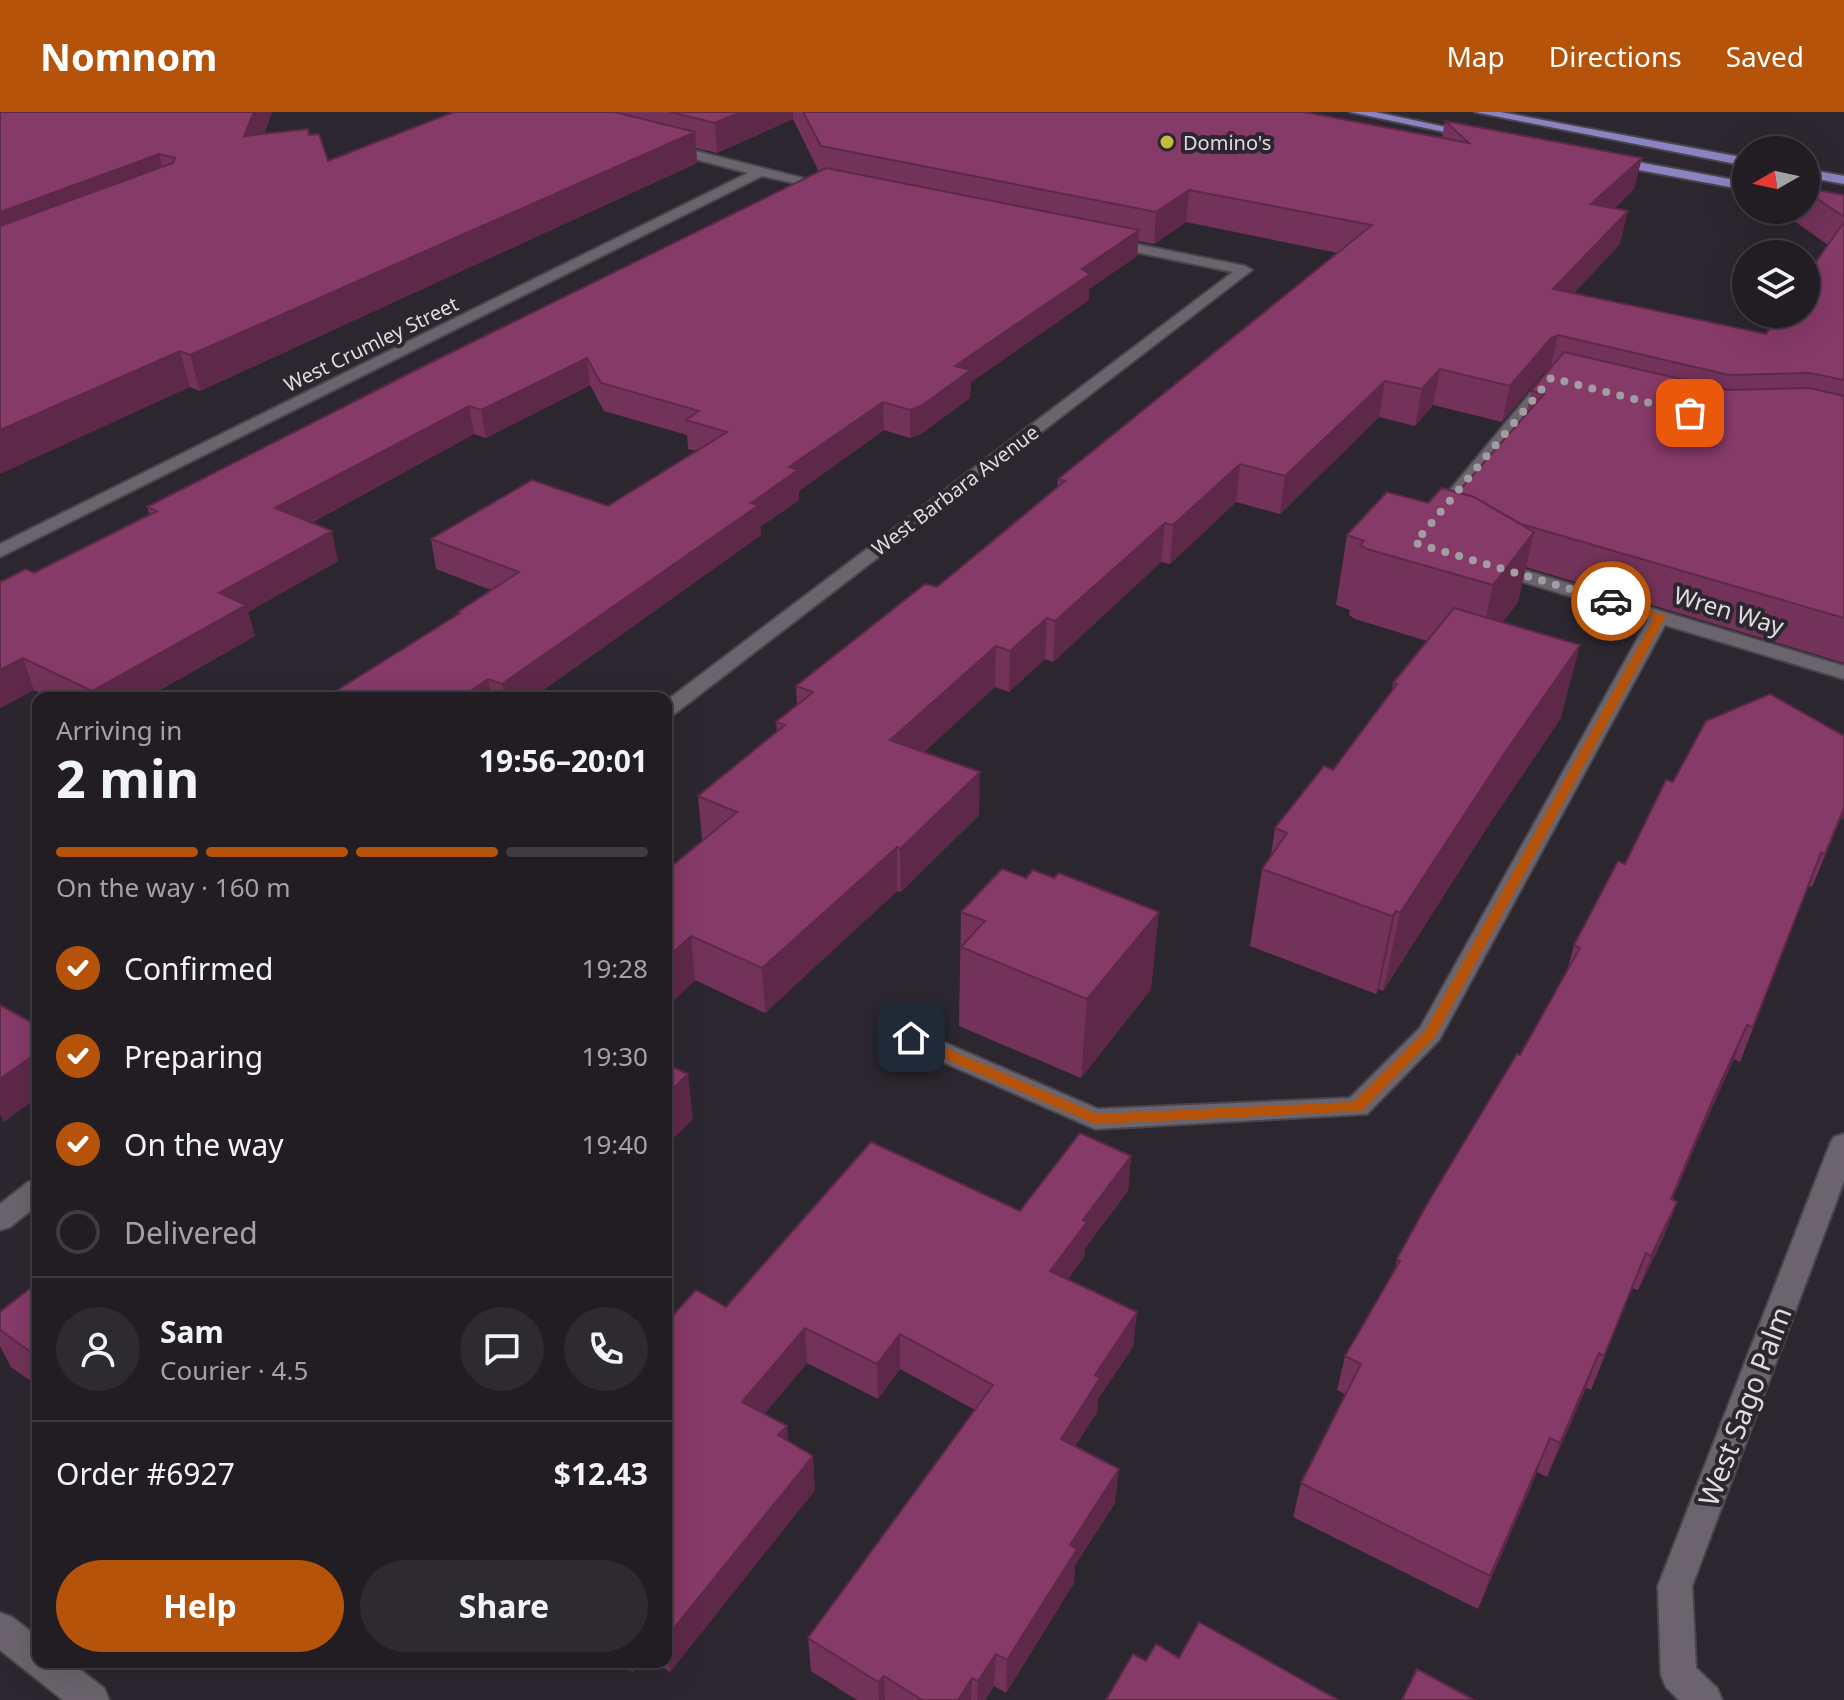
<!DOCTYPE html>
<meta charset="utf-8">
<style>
:root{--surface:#211d23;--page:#2d2a30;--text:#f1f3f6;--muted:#a2a2a6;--line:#3e3b41;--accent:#b45309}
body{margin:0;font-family:"Noto Sans",sans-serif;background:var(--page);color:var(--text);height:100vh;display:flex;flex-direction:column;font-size:30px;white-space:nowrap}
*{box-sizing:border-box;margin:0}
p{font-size:26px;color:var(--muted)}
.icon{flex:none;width:44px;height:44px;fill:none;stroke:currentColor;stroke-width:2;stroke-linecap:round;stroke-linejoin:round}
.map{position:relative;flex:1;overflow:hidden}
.details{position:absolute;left:32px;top:580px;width:640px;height:976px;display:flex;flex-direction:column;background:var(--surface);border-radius:16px;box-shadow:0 8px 32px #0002,0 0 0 2px var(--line)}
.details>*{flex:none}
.needle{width:52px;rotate:261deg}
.buttons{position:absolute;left:1732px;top:24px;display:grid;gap:16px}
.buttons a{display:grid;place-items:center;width:88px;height:88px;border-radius:50%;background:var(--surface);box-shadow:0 8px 32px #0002,0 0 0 2px var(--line);font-size:40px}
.pin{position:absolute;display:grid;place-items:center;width:68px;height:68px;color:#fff;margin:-34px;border-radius:16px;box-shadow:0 4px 12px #0006}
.courier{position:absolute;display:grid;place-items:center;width:80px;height:80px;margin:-40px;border:6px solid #b45309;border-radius:50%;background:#fff;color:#222;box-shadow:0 2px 10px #0007}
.headline em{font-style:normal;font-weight:700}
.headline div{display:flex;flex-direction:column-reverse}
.headline{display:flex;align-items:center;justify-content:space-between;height:136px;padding:0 24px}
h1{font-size:52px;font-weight:700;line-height:60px}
.bar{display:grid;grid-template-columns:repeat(4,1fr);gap:12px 8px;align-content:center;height:96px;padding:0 24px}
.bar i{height:10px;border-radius:6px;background:var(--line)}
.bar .on{background:var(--accent)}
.bar p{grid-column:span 4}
.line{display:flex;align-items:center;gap:20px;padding:0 24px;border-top:2px solid var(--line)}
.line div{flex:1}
.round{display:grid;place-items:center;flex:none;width:84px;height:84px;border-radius:42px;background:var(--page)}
ol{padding:0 24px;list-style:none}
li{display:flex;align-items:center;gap:24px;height:88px}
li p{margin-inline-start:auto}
li .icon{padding:8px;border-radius:50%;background:var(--accent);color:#fff;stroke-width:4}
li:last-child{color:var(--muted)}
li i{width:44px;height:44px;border:4px solid var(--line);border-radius:50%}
.primary-button{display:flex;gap:16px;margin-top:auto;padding:16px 24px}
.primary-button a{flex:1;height:92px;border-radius:48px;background:var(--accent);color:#fff;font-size:32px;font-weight:700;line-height:92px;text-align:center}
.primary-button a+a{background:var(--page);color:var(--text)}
header{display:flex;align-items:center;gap:48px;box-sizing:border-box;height:112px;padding:0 40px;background:var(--accent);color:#fff}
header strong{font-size:38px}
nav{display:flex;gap:44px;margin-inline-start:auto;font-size:28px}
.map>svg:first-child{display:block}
</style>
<header>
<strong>Nomnom</strong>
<nav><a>Map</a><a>Directions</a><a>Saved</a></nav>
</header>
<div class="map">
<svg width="1844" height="1588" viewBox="0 0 1844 1588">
<rect width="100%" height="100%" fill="#2c272f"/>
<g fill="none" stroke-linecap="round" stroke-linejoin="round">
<defs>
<path id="street" d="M664,31L838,75L831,79L762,64L0,445V432L748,61L660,38V32Z
M1106,126L1245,154L1252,158L673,603L666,605V589L1233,160L1101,133L1099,130Z
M1548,265L1554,267V273L1443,409H1431L1428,405L1431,401L1542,267Z
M1494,449L1844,554V567L1665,513L1439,928L1367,1002L1095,1017L902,932L898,926L902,920L911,917L920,920L1098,997L1350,986L1420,916L1648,508L1487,459L1485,455L1487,451Z
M1844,1022V1069L1692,1474L1696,1556L1717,1576L1722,1588H1679L1666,1575L1661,1563L1658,1474L1830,1032L1834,1025Z
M38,1067V1093L10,1115L0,1118V1092L28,1070Z"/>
<path id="secondary" d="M0,1501L12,1505L38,1525V1550H70L104,1576L109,1588H63L0,1538Z"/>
<path id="primary" d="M1350,0H1375L1479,22L1473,26Z
M1475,0H1500L1746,46V54Z
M1611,45L1746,70V78L1607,52L1605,49Z
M1806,57L1844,64V72L1806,65Z"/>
</defs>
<use href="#street" stroke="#4a454c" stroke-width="4"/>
<use href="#secondary" stroke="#4a454c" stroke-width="4"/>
<use href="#primary" stroke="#4a454c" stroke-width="4"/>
<use href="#street" fill="#6b646d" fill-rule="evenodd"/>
<use href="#secondary" fill="#6b646d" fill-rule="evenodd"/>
<use href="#primary" fill="#8b84c1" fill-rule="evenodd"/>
</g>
<path fill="#733259" d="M0,0H272L264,22L309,23L328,49L454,0H1304L1442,26L1445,9L1634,77L1614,97L1620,132L1573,182L1766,222L1828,133L1790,106L1793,98H1806V76L1844,83V551L1526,455L1518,490L1502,511L1561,606L1486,717L1383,879L1379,877L1376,882L1250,834L1262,757L1271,743L1275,716L1333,658L1392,579L1393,571L1427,529L1355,507L1349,503L1350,498L1336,493L1347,423L1458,380L1526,303L1531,279L1548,259L1543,261L1502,310L1433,293L1415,314L1379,305L1280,402L1236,390L1170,452L1161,450L1053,550L1045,547L1009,580L995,575L924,640L979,703L901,780L897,779L765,901L695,868L666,896V759L704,728L702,726L698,684L777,620L776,610L797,593L796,574L937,475L1057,375L1058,367L1338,141L1186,110L1154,132L1138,129L1137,144L1089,177V188L971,270L970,286L921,322L910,326L884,318L799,379V388L760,415L761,423L532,586H325L458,502V500L491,478L436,457L431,427L608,394L697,339L688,337L687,323L604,299L590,273L486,326L474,322L311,411L338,449L248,500L255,524L146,586H52L34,578L0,596V470L34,461L150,403L147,395L819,60L793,7L717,41L696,36L697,51L200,279L190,275Z
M1840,708L1812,775L1808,774L1740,950L1734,947L1698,1027L1672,1088L1677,1090L1664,1124L1638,1178L1632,1176L1591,1278L1586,1276L1547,1365L1537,1360L1478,1497L1293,1405L1301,1371L1345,1282L1337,1278L1345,1244L1395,1158L1397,1147L1520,943L1567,859L1574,833L1625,752Z
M961,800L1151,877L1081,966L959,914Z
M1131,1044L1128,1079L1085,1136L1084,1145L1068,1167L1133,1235L1098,1287L1097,1300L1075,1334L1115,1391L1075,1453L1074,1471L1006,1581L994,1574L985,1588H857L811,1559L808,1526L975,1298L900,1257L878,1287L807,1251L764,1302L788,1329L815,1378L670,1560L654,1550H666V1211L726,1195L1020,1099Z
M38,1170V1274L11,1255L0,1234V1200Z
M619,1550H640L633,1560Z"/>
<path fill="#5e2949" d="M254,0H272L251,54L244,24Z
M741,0H793V7L717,41L715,11Z
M695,20L697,51L200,279L190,243Z
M159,42L167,73L0,136V100Z
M1642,46L1634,77L1584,125L1591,92Z
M1189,78L1186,110L1154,132L1156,100Z
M1628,99L1620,132L1545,212L1553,177Z
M1139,118L1137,144L1089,177V188L971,270L970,286L921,322L910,326V298L955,254L1082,157Z
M1558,223L1550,258L1543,261L1502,310L1510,274L1551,226Z
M180,239L190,275L0,362V318Z
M587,246L590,273L486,326L481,298Z
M1440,257L1433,293L1415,314L1422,277Z
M1385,269L1379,305L1280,402L1285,364Z
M883,290L884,318L799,379V388L760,415L761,423L532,586H505L502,572L751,391L789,355Z
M469,294L474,322L282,426L275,396Z
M1240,352L1236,390L1170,452L1173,413Z
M1165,411L1161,450L1053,550L1055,509Z
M332,419L338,449L248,500L255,524L146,586H94L92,579L219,481Z
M1534,420L1518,490L1477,545L1493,473Z
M1047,506L1045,547L1009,580L1010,539Z
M1580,533L1561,606L1486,717L1383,879L1400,801L1504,642Z
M996,534L995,575L891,670L890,628Z
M23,546L34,578L0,596V558Z
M488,567L492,586H460Z
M980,660L979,703L901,780L900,737Z
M1844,696V706L1840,708L1812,775Z
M897,735V779L765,901L762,856Z
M1396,799L1379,877L1376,882L1392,804Z
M1159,800L1151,877L1081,966L1087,887Z
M691,824L695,868L666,896V847Z
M1747,913L1734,947L1698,1027L1658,1122L1711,992Z
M38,940V985L4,1010L0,1002V967Z
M688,962L693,1007L666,1034V984Z
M1131,1044L1128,1079L1085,1136L1084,1145L1048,1194L1050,1159L1083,1108Z
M1677,1090L1664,1124L1638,1178L1651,1144Z
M1137,1200L1133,1235L1098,1287L1097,1300L1058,1361L1061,1327L1095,1263Z
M805,1216L807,1251L746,1324L742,1290Z
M900,1222V1257L878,1287L877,1252Z
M1599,1241L1586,1276L1547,1365L1560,1331Z
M787,1314L790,1348L778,1323Z
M1550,1326L1537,1360L1478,1497L1490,1464Z
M813,1344L815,1378L670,1560L666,1536V1526Z
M1119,1357L1115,1391L1075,1453L1074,1471L1006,1581L1007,1548L1070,1433Z
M996,1542L994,1574L985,1588H977L978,1569Z
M631,1550H640L633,1560Z
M884,1564L885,1588H879L878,1570Z
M972,1566L971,1588H958Z"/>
<path fill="#863a68" stroke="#5e2949" stroke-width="2" d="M0,0H254L244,24L308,17L309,23L319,22L328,49L454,0H615L695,20L190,243L180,239L0,318V114L173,51L175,46L159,42L0,100Z
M670,0H741L715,11Z
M803,0H1304L1469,31L1445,9L1642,46L1591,92L1628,99L1553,177L1766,222L1780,202H1806V164L1844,110V268L1810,261L1729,263L1558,223L1551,226L1510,274L1440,257L1422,277L1385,269L1285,364L1240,352L1173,413L1165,411L1055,509L1047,506L1010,539L996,534L890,628L980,660L900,737L897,735L762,856L691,824L666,847V759L737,700L698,684L785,613L776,610L813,580L796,574L925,472L937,475L1065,369L1058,367L1372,113L1189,78L1156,100L821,34Z
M826,56L1139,118L1082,157L1090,162L955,254L971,258L921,294L910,298L883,290L789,355L798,358L751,391L759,393L502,572L488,567L460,586H325L460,501L458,500L519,460L431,427L532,368L608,394L727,320L686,308L699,299L601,271L587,246L481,298L469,294L275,396L332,419L219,481L246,493L92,579L23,546L0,558V470L26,457L34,461L157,399L147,395L424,254Z
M1806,76L1844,83V105L1806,79Z
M1564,240L1728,278L1810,276L1844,284V506L1521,412L1474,385L1458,380L1544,282L1531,279Z
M1442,376L1474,385L1534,420L1493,473L1367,437L1360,433L1364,429L1347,423L1387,380L1428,391Z
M1454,496L1580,533L1504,642L1400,801L1396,799L1392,804L1262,757L1287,721L1275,716L1324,654L1333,658L1397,572L1393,571Z
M1770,582L1844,624V696L1825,742L1821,741L1753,915L1747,913L1711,992L1671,1087L1677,1090L1651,1144L1646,1141L1604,1244L1599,1241L1560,1331L1550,1326L1490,1464L1301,1371L1361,1252L1345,1244L1400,1149L1397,1147L1426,1094L1517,942L1520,943L1580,836L1574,833L1618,749L1625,752L1666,668L1673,670L1706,609Z
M1002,757L1026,766L1033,758L1054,766L1059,761L1159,800L1087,887L961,835L985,809L961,800Z
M0,893L38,914V940L0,967Z
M666,952L688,962L666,984Z
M1080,1021L1131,1044L1083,1108L1087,1110L1050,1159L1137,1200L1095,1263L1100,1266L1061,1327L1119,1357L1070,1433L1077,1437L1007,1548L996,1542L978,1569L972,1566L958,1588H922L884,1564L878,1570L808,1526L993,1273L900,1222L877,1252L805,1216L742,1290L787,1314L778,1323L813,1344L666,1526V1211L696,1178L726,1195L871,1030L1020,1099Z
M38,1170V1245L0,1218V1200Z
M1199,1510L1338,1588H1106L1133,1542L1146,1549L1156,1532L1179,1546Z
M1417,1557L1474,1588H1402Z"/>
<path fill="#b45309" d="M1611,486L1666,504L1435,925L1362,999L1095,1012L906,930V923H916L1097,1002L1353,990L1425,919L1654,506L1607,492V487Z"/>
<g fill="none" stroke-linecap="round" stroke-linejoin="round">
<path stroke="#a09da3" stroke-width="8" stroke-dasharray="0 14.4" d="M1611,489L1415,431L1551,266L1690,301"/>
</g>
<circle fill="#c3bd3e" stroke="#2c272f" stroke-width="3" cx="1167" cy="30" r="8"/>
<g text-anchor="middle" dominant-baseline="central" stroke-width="8" stroke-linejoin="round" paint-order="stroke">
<g font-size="20" fill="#dfdce1" stroke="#2c272f" text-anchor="start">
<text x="1183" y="30">Domino's</text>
</g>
<g font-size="20" fill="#dfdce1" stroke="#2c272f">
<text transform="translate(371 232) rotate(-26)">West Crumley Street</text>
<text transform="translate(955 378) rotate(-37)">West Barbara Avenue</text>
</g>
<g font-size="24" fill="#dfdce1" stroke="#2c272f">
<text transform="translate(1729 498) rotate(17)">Wren Way</text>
</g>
<g font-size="28" fill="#dfdce1" stroke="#2c272f">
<text transform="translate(1744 1294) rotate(-69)">West Sago Palm</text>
</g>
</g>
</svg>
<div class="buttons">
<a><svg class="needle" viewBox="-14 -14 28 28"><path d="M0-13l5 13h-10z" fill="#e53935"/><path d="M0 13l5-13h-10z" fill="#a2a2a6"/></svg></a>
<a><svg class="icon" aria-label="layers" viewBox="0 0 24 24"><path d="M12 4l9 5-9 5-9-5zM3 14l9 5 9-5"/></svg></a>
</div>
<div class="pin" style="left:1690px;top:301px;background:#ea580c"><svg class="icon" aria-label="bag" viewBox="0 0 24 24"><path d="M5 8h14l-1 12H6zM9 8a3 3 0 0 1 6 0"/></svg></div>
<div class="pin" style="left:911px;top:926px;background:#1f2937"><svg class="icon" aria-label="home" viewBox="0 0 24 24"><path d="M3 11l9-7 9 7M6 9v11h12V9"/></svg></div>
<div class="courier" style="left:1611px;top:489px"><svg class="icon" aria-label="car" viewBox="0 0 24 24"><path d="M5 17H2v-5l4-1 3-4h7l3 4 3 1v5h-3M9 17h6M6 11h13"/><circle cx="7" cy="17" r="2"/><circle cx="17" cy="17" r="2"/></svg></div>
<section class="details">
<div class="headline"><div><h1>2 min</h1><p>Arriving in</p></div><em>19:56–20:01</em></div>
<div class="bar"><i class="on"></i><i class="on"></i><i class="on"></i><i></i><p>On the way · 160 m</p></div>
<ol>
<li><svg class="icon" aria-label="check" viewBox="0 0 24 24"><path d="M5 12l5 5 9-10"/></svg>Confirmed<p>19:28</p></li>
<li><svg class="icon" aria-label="check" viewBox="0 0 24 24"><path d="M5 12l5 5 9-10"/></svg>Preparing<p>19:30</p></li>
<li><svg class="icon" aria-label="check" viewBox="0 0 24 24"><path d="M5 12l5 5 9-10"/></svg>On the way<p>19:40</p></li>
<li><i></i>Delivered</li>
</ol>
<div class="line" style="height:144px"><a class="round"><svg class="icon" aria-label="person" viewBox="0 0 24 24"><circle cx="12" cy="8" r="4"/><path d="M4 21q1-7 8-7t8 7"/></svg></a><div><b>Sam</b><p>Courier · 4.5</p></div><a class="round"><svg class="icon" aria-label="chat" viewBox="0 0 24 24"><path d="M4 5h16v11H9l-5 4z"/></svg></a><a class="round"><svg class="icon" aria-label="phone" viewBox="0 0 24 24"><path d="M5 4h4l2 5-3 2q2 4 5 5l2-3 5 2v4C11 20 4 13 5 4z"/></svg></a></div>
<div class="line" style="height:104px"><div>Order #6927</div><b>$12.43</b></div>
<div class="primary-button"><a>Help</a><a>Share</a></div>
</section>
</div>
